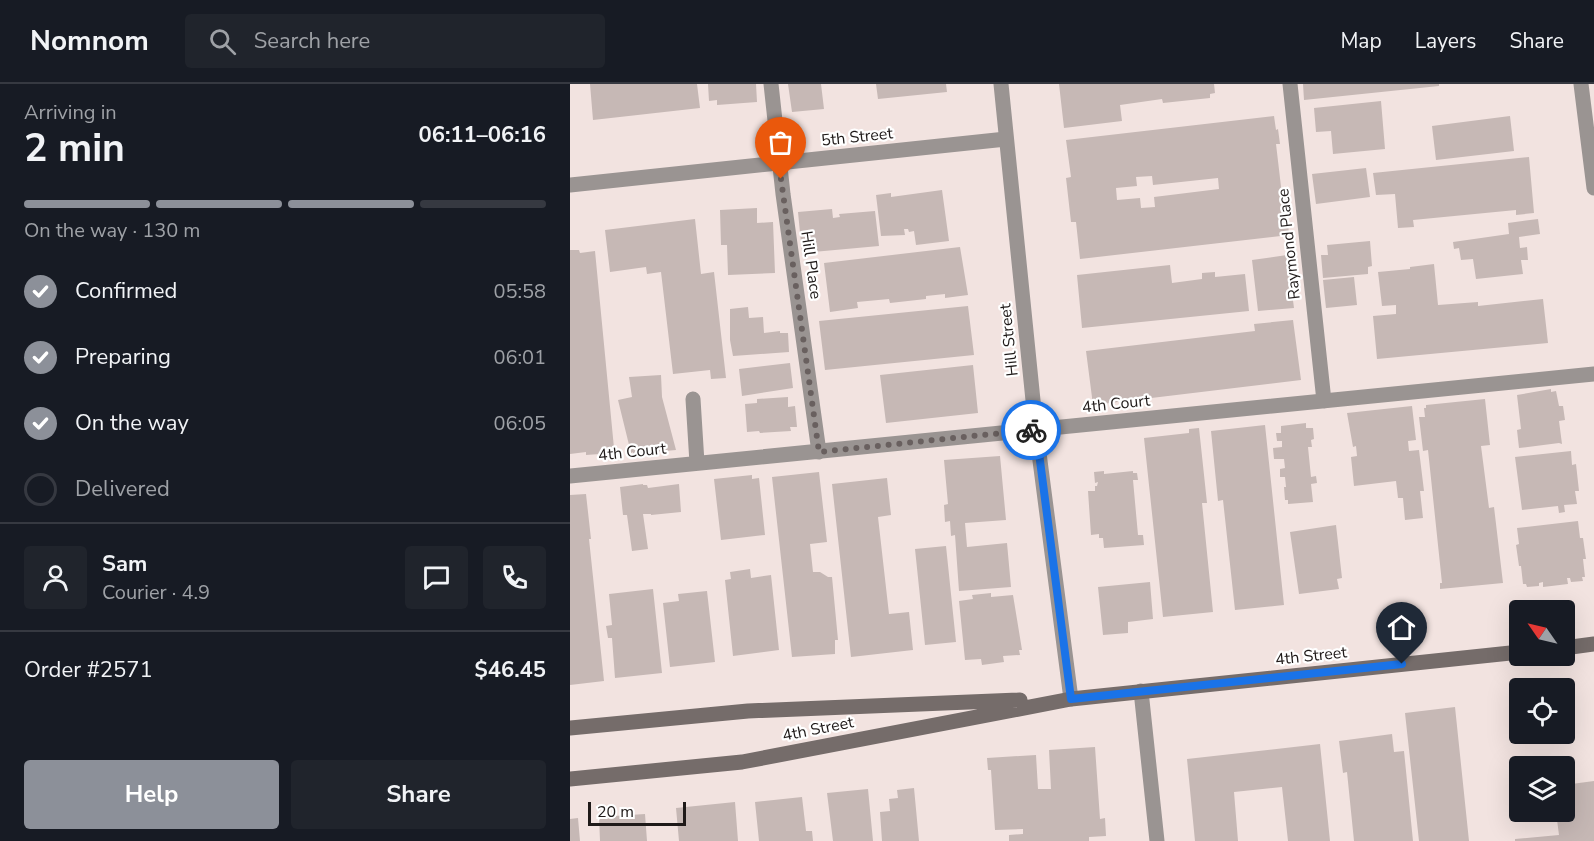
<!DOCTYPE html>
<meta charset="utf-8">
<style>
:root{--surface:#171b24;--page:#20242c;--text:#f1f3f6;--muted:#9ea1a6;--line:#363941;--accent:#8c9099}
body{margin:0;font-family:"Nunito Sans",sans-serif;background:var(--page);color:var(--text);height:100vh;display:flex;flex-direction:column;font-size:22px;white-space:nowrap}
*{box-sizing:border-box;margin:0}
p{font-size:20px;color:var(--muted)}
.icon{flex:none;width:33px;height:33px;fill:none;stroke:currentColor;stroke-width:2;stroke-linecap:round;stroke-linejoin:round}
.map{position:relative;flex:1;overflow:hidden}
.side{display:flex;flex-direction:column;background:var(--surface);width:570px}
.side>*{flex:none}
.needle{width:39px;rotate:304deg}
.tools{position:absolute;left:939px;top:516px;display:grid;gap:12px}
.tools a{display:grid;place-items:center;width:66px;height:66px;border-radius:6px;background:var(--surface);box-shadow:0 6px 24px #0002;font-size:30px}
.scale{position:absolute;left:18px;bottom:15px;width:98px;box-sizing:border-box;padding-left:6px;border:3px solid #1f1a19;border-top:0;font-size:16px;line-height:21px;white-space:nowrap;color:#1f1a19;-webkit-text-stroke:4px #fff;paint-order:stroke}
.pin{position:absolute;display:grid;place-items:center;width:51px;height:51px;color:#fff;margin:-62px -26px;border-radius:50% 50% 50% 0;rotate:-45deg;box-shadow:0 0 6px #0007}
.pin .icon{rotate:45deg}
.courier{position:absolute;display:grid;place-items:center;width:60px;height:60px;margin:-30px;border:4px solid #1a73e8;border-radius:50%;background:#fff;color:#222;box-shadow:0 2px 8px #0007}
.summary em{font-style:normal;font-weight:700}
.summary div{display:flex;flex-direction:column-reverse}
.summary{display:flex;align-items:center;justify-content:space-between;height:102px;padding:0 24px}
h1{font-size:39px;font-weight:700;line-height:45px}
.bar{display:grid;grid-template-columns:repeat(4,1fr);gap:9px 6px;align-content:center;height:72px;padding:0 24px}
.bar i{height:8px;border-radius:4px;background:var(--line)}
.bar .on{background:var(--accent)}
.bar p{grid-column:span 4}
.line{display:flex;align-items:center;gap:15px;padding:0 24px;border-top:2px solid var(--line)}
.line div{flex:1}
.round{display:grid;place-items:center;flex:none;width:63px;height:63px;border-radius:6px;background:var(--page)}
ol{padding:0 24px;list-style:none}
li{display:flex;align-items:center;gap:18px;height:66px}
li p{margin-inline-start:auto}
li .icon{padding:6px;border-radius:50%;background:var(--accent);color:#fff;stroke-width:4}
li:last-child{color:var(--muted)}
li i{width:33px;height:33px;border:3px solid var(--line);border-radius:50%}
.primary-button{display:flex;gap:12px;margin-top:auto;padding:12px 24px}
.primary-button a{flex:1;height:69px;border-radius:6px;background:var(--accent);color:#fff;font-size:24px;font-weight:700;line-height:69px;text-align:center}
.primary-button a+a{background:var(--page);color:var(--text)}
header{display:flex;align-items:center;gap:36px;box-sizing:border-box;height:84px;padding:0 30px;background:var(--surface);border-bottom:2px solid var(--line)}
header strong{font-size:28px}
nav{display:flex;gap:33px;margin-inline-start:auto;font-size:21px}
.search{width:420px;height:54px;background:var(--page);display:flex;align-items:center;gap:15px;box-sizing:border-box;padding:0 21px;border-radius:6px;color:var(--muted);font-size:22px}
main{display:flex;flex:1;min-height:0}
.map>svg:first-child{display:block}
</style>
<header>
<strong>Nomnom</strong>
<div class="search"><svg class="icon" aria-label="search" viewBox="0 0 24 24"><circle cx="10" cy="10" r="6"/><path d="M15 15l6 6"/></svg>Search here</div>
<nav><a>Map</a><a>Layers</a><a>Share</a></nav>
</header>
<main>
<section class="side">
<div class="summary"><div><h1>2 min</h1><p>Arriving in</p></div><em>06:11–06:16</em></div>
<div class="bar"><i class="on"></i><i class="on"></i><i class="on"></i><i></i><p>On the way · 130 m</p></div>
<ol>
<li><svg class="icon" aria-label="check" viewBox="0 0 24 24"><path d="M5 12l5 5 9-10"/></svg>Confirmed<p>05:58</p></li>
<li><svg class="icon" aria-label="check" viewBox="0 0 24 24"><path d="M5 12l5 5 9-10"/></svg>Preparing<p>06:01</p></li>
<li><svg class="icon" aria-label="check" viewBox="0 0 24 24"><path d="M5 12l5 5 9-10"/></svg>On the way<p>06:05</p></li>
<li><i></i>Delivered</li>
</ol>
<div class="line" style="height:108px"><a class="round"><svg class="icon" aria-label="person" viewBox="0 0 24 24"><circle cx="12" cy="8" r="4"/><path d="M4 21q1-7 8-7t8 7"/></svg></a><div><b>Sam</b><p>Courier · 4.9</p></div><a class="round"><svg class="icon" aria-label="chat" viewBox="0 0 24 24"><path d="M4 5h16v11H9l-5 4z"/></svg></a><a class="round"><svg class="icon" aria-label="phone" viewBox="0 0 24 24"><path d="M5 4h4l2 5-3 2q2 4 5 5l2-3 5 2v4C11 20 4 13 5 4z"/></svg></a></div>
<div class="line" style="height:78px"><div>Order #2571</div><b>$46.45</b></div>
<div class="primary-button"><a>Help</a><a>Share</a></div>
</section>
<div class="map">
<svg width="1024" height="757" viewBox="0 0 1024 757">
<rect width="100%" height="100%" fill="#f2e3e0"/>
<path fill="#c6b8b5" fill-rule="evenodd" d="M20,0H127L130,24L23,36Z
M138,0H186L187,18L147,21V16L139,17Z
M218,0H251L254,25L222,28Z
M306,0H376L377,8L308,15Z
M489,0H644L645,9L640,10V14L593,19L592,15L550,21L552,37L494,44Z
M733,0H869V2L734,16Z
M811,17L815,65L763,70L761,47L746,48L744,24Z
M704,32L706,46L708,45L710,60H706L714,128L717,127L719,151L510,175L506,138H501L496,94L501,93L496,56ZM582,92L583,101L648,94L649,105L584,113L585,123L571,124L570,114L547,116L546,104L567,102L566,93Z
M940,32L944,67L866,76L862,42Z
M959,73L964,129L946,131V126L843,136L844,143L828,144L825,110L806,111L803,89Z
M796,84L800,113L746,120L742,90Z
M372,106L379,157L346,161L344,147L339,148L338,145H334L335,151L311,152L306,111L321,109V113Z
M187,124V139L203,138L205,189L158,191L157,161H151L150,126Z
M262,125L263,134L270,133L269,130L305,127L309,162L232,169L228,128Z
M125,135L131,190L144,188L156,294L141,295L140,286L103,290L91,188L77,190L76,183L40,188L35,146Z
M968,135L970,150L949,153L950,164L957,163L958,176H951L953,190L906,195L903,175L891,176L889,164L884,165L883,158L939,150L938,139Z
M800,157L802,182L798,183V190L753,194L751,171H758L757,161Z
M390,163L398,211L375,214V210L356,212V215L320,219L319,215L287,218L288,224L260,228L254,179Z
M0,166H9L10,169L25,167L44,364L30,366V370L16,371V368L0,370Z
M717,171L724,224L688,227L682,176Z
M864,180L868,221L908,218V222L973,215L978,259L807,275L803,232L826,230V221L812,222L808,188L840,185V183Z
M600,181L602,199L632,195V189L645,188V193L675,190L679,227L512,244L507,191Z
M784,193L787,221L756,224L753,196Z
M398,222L404,271L255,286L249,237Z
M178,223L179,234L193,233L194,249L210,247V249H218L219,268L163,272L160,256V225Z
M723,236L731,296L523,321L516,267L685,247L684,240Z
M220,279L223,304L172,312L169,285Z
M403,281L408,329L316,339L310,291Z
M91,291L92,313L106,366L63,370V368L61,369L48,316L62,313L59,293Z
M981,305V308L986,307L989,322H993L995,336L989,337L992,360L989,359L949,364L947,346L951,345L947,311Z
M218,313V323L225,322L227,343H220L221,347L190,349L189,347L177,348L175,320L187,319V315Z
M915,315L920,361L911,362L919,424L924,423L933,499L870,505V499H872L858,366L853,367L849,333H855L854,324H856V321Z
M842,322L846,356L838,357L839,367L849,366L854,407H850L853,434L835,436L833,414H828L826,397L784,402L781,373L787,372L786,362L783,363L777,329Z
M736,339V344H743L744,355L741,356L742,363H738L741,393L746,392L747,399L741,400L743,418L718,420V416H715L714,403H716L715,393H710V385L715,384L714,375H704L703,364L712,363V357H707L706,349H711V342Z
M695,341L714,521L665,526L653,416L648,417L641,347Z
M629,344L637,419H632L643,528L593,533L574,354L619,349V345Z
M1001,367L1002,381L1006,380L1009,407H1005L1007,420L994,421L995,428L989,429L988,422L952,426L945,373Z
M430,372L436,436L395,439L397,463L437,459L441,503L389,507L385,451L381,452L380,437L375,438L374,421L378,420L374,376Z
M534,387V390L563,387V389H567L568,396H563L568,451H573L574,461L534,464L533,454H529V450L521,451L518,407H525V402H527L528,398L525,399L524,388Z
M249,388L257,458L240,460L243,488H250L258,493H262L268,556H265V570L222,573L202,393Z
M182,391V395L189,394L195,451L151,456L144,395Z
M317,394L321,431L308,433L319,530L339,528L343,566L281,573L262,400Z
M73,400V401H77L78,404L109,400L111,428L81,431V430H73L78,465L62,467L57,431H53L50,403Z
M16,410L21,455H19L34,597L0,601V411Z
M1008,437L1010,454H1013L1016,475H1013L1015,493H1012L1013,497L1001,498L1000,494H997L998,500L973,503V498L969,499V502L957,503L956,500H953L951,482H949L946,461L949,460L947,444Z
M766,441L772,494L767,495L769,505L729,510L720,448Z
M376,462L386,558L355,561L345,465Z
M180,485L181,494L201,491L209,566L163,572L155,496L161,495L160,488Z
M580,498L583,535L558,538V549L533,551L528,503Z
M83,505L92,589L45,594L42,554H38L36,542L42,541L39,510Z
M137,507L145,578L100,583L93,519L109,517L108,510Z
M421,509V513L443,511L452,566H449L450,571L433,572L434,578L412,581L411,575L395,576L389,517L403,515L402,511Z
M885,623L899,757H849L835,629Z
M822,650L824,668L834,667L843,757H784L777,688L773,689L769,657Z
M750,660L760,757H718L712,703L664,708L668,757H625L617,675Z
M525,663L530,735L535,734L536,752L519,753V757H439V751L453,750V745L425,746L421,686H418L417,674L466,671L468,705H481L479,666Z
M1024,697V757H945V755L989,751L986,728H994V701Z
M344,704L349,757H312L310,728L320,727L319,715L328,714L327,706Z
M298,705L303,757H263L257,709Z
M232,713L236,747H242L243,757H189L185,718Z
M165,718L168,757H109L106,724Z
M75,730L77,757H30L29,733Z
M8,734L10,757H0V735Z"/>
<g fill="none" stroke-linecap="round" stroke-linejoin="round">
<path stroke="#9a9492" stroke-width="15" d="M201,0L213,110L249,368
M720,0L754,317
M123,315L127,379
M0,392L1024,290"/>
<path stroke="#9a9492" stroke-width="15" d="M431,0L466,346L501,615
M1011,0L1024,104
M0,101L436,55
M571,607L587,757"/>
<path stroke="#756c6a" stroke-width="15" d="M994,564L1024,560
M0,644L178,627L450,616
M0,695L172,678L501,615L950,568"/>
</g>
<g fill="none" stroke-linecap="round" stroke-linejoin="round">
<path stroke="#69605f" stroke-width="6" stroke-dasharray="0 10.8" d="M211,95L249,368L461,346"/>
<path stroke="#1a73e8" stroke-width="8" d="M461,346H466L501,615L832,580"/>
</g>
<g text-anchor="middle" dominant-baseline="central" stroke-width="4.5" stroke-linejoin="round" paint-order="stroke">
<g font-size="16" fill="#1f1a19" stroke="#fff">
<text transform="translate(287 53) rotate(-6)">5th Street</text>
<text transform="translate(719 160) rotate(-96)">Raymond Place</text>
<text transform="translate(241 181) rotate(82)">Hill Place</text>
<text transform="translate(439 256) rotate(-96)">Hill Street</text>
<text transform="translate(546 320) rotate(-6)">4th Court</text>
<text transform="translate(62 368) rotate(-6)">4th Court</text>
<text transform="translate(741 572) rotate(-6)">4th Street</text>
<text transform="translate(248 645) rotate(-11)">4th Street</text>
</g>
</g>
</svg>
<div class="tools">
<a><svg class="needle" viewBox="-14 -14 28 28"><path d="M0-13l5 13h-10z" fill="#e53935"/><path d="M0 13l5-13h-10z" fill="#9ea1a6"/></svg></a>
<a><svg class="icon" aria-label="locate" viewBox="0 0 24 24"><circle cx="12" cy="12" r="6"/><path d="M12 2v4M12 18v4M2 12h4M18 12h4"/></svg></a>
<a><svg class="icon" aria-label="layers" viewBox="0 0 24 24"><path d="M12 4l9 5-9 5-9-5zM3 14l9 5 9-5"/></svg></a>
</div>
<div class="scale">20 m</div>
<div class="pin" style="left:211px;top:95px;background:#ea580c"><svg class="icon" aria-label="bag" viewBox="0 0 24 24"><path d="M5 8h14l-1 12H6zM9 8a3 3 0 0 1 6 0"/></svg></div>
<div class="pin" style="left:832px;top:580px;background:#1f2937"><svg class="icon" aria-label="home" viewBox="0 0 24 24"><path d="M3 11l9-7 9 7M6 9v11h12V9"/></svg></div>
<div class="courier" style="left:461px;top:346px"><svg class="icon" aria-label="bike" viewBox="0 0 24 24"><circle cx="6" cy="16" r="4"/><circle cx="18" cy="16" r="4"/><path d="M6 16l4-8h5l3 8M10 8l3 8H6M13 5h3"/></svg></div>
</div>
</main>
